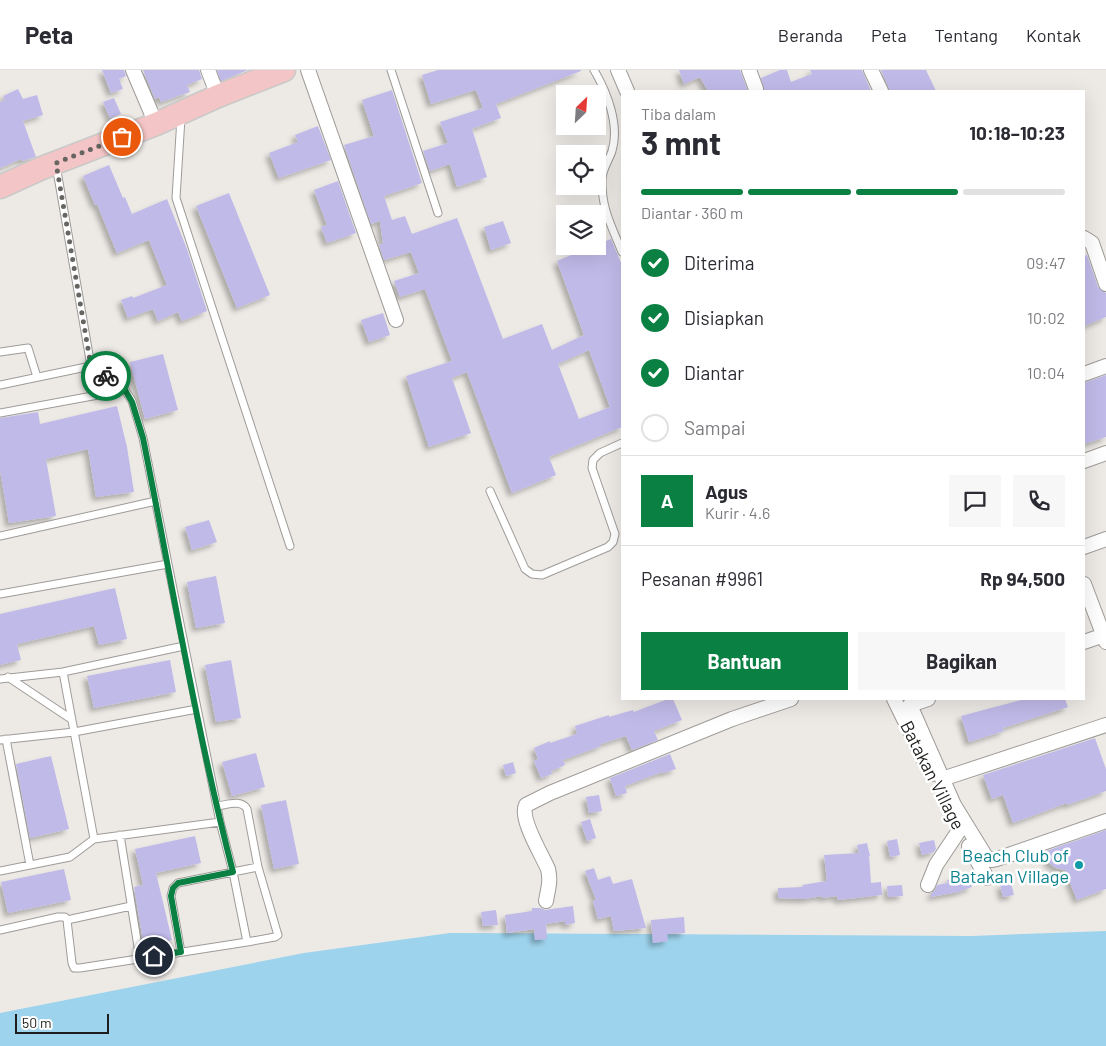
<!DOCTYPE html>
<html lang="id">
<meta charset="utf-8">
<style>
:root{--surface:#fff;--page:#f7f7f7;--text:#2b2b33;--muted:#7c7c81;--line:#e1e1e2;--accent:#0b8043}
body{margin:0;font-family:Barlow,sans-serif;background:var(--page);color:var(--text);height:100vh;display:flex;flex-direction:column;font-size:19px;white-space:nowrap}
*{box-sizing:border-box;margin:0}
p{font-size:16px;color:var(--muted)}
.icon{flex:none;width:28px;height:28px;fill:none;stroke:currentColor;stroke-width:2;stroke-linecap:round;stroke-linejoin:round}
.map{position:relative;flex:1;overflow:hidden}
.side{position:absolute;left:621px;top:20px;width:464px;height:610px;display:flex;flex-direction:column;background:var(--surface);border-radius:0px;box-shadow:0 5px 20px #0002}
.side>*{flex:none}
.needle{width:32px;rotate:25deg}
.tools{position:absolute;left:556px;top:15px;display:grid;gap:10px}
.tools a{display:grid;place-items:center;width:50px;height:50px;border-radius:0px;background:var(--surface);box-shadow:0 5px 20px #0002;font-size:25px}
.scale{position:absolute;left:15px;bottom:12px;width:94px;box-sizing:border-box;padding-left:5px;border:2px solid #1e1d1b;border-top:0;font-size:14px;line-height:18px;white-space:nowrap;color:#1e1d1b;-webkit-text-stroke:4px #fff;paint-order:stroke}
.pin{position:absolute;display:grid;place-items:center;width:42px;height:42px;color:#fff;margin:-21px;border:2px solid #fff;border-radius:50%;box-shadow:0 1px 5px #0007}
.courier{position:absolute;display:grid;place-items:center;width:50px;height:50px;margin:-25px;border:4px solid #0b8043;border-radius:50%;background:#fff;color:#222;box-shadow:0 1px 6px #0007}
.summary em{font-style:normal;font-weight:700}
.summary div{display:flex;flex-direction:column-reverse}
.summary{display:flex;align-items:center;justify-content:space-between;height:85px;padding:0 20px}
h1{font-size:32px;font-weight:700;line-height:38px}
.bar{display:grid;grid-template-columns:repeat(4,1fr);gap:8px 5px;align-content:center;height:60px;padding:0 20px}
.bar i{height:6px;border-radius:4px;background:var(--line)}
.bar .selected{background:var(--accent)}
.bar p{grid-column:span 4}
.line{display:flex;align-items:center;gap:12px;padding:0 20px;border-top:1px solid var(--line)}
.line div{flex:1}
.round{display:grid;place-items:center;flex:none;width:52px;height:52px;border-radius:0px;background:var(--page)}
ol{padding:0 20px;list-style:none}
li{display:flex;align-items:center;gap:15px;height:55px}
li p{margin-inline-start:auto}
li .icon{padding:5px;border-radius:50%;background:var(--accent);color:#fff;stroke-width:4}
li:last-child{color:var(--muted)}
li i{width:28px;height:28px;border:2px solid var(--line);border-radius:50%}
.primary-button{display:flex;gap:10px;margin-top:auto;padding:10px 20px}
.primary-button a{flex:1;height:58px;border-radius:0px;background:var(--accent);color:#fff;font-size:20px;font-weight:700;line-height:58px;text-align:center}
.primary-button a+a{background:var(--page);color:var(--text)}
header{display:flex;align-items:center;gap:30px;box-sizing:border-box;height:70px;padding:0 25px;background:var(--surface);border-bottom:1px solid var(--line)}
header strong{font-size:24px}
nav{display:flex;gap:28px;margin-inline-start:auto;font-size:18px}
.map>svg:first-child{display:block}
</style>
<header>
<strong>Peta</strong>
<nav><a>Beranda</a><a>Peta</a><a>Tentang</a><a>Kontak</a></nav>
</header>
<div class="map">
<svg width="1106" height="976" viewBox="0 0 1106 976">
<defs>
<filter id="shadow"><feDropShadow dx="-4" dy="4" stdDeviation="2.5" flood-color="#0004"/></filter>
</defs>
<rect width="100%" height="100%" fill="#edeae6"/>
<path fill="#9dd3ec" d="M1106,861V976H0V943L304,883L450,863L971,866Z"/>
<path fill="#c0bae9" fill-rule="evenodd" filter="url(#shadow)" d="M102,0H124L126,6L119,9L123,19L111,23Z
M143,0H199L202,9L187,15L190,22L161,32L159,27L155,29Z
M217,0H248L221,11Z
M438,0H581V1L496,34L501,48L472,59L487,107L457,117L450,94L430,101L423,81L448,73L440,52L483,38L476,20L431,34L422,5Z
M679,0H740L748,21H708L700,7L684,14Z
M780,0H787L791,12L812,4L810,0H862L871,21H764L761,8Z
M881,0H926L936,21H890Z
M18,19L23,29L37,25L43,45L23,51L36,87L22,91L21,89L0,98V32L5,30L3,26Z
M392,20L422,113L384,126L392,150L405,146L412,164L457,148L503,269L542,254L552,280L584,265L557,191L592,176H598V174L611,169L622,195V357L549,387L556,405L512,423L467,302L452,308L471,363L429,377L406,306L452,291L425,219L400,227L394,211L419,203L411,182L384,190L379,175L383,174L380,151L371,154L344,75L374,66L362,30ZM589,280L610,337L579,349L558,294Z
M114,28L121,44L110,48L103,32Z
M318,56L331,90L279,108L269,83L298,72L295,65Z
M109,95L123,128L125,127L132,144L167,129L187,179L207,241L182,251L178,242L158,251L153,239L128,248L121,230L132,226L133,228L167,215L149,170L117,183L97,134L95,135L83,106Z
M338,111L356,163L327,173L321,157L327,155L314,120Z
M229,123L270,225L237,238L196,136Z
M503,151L511,173L491,180L484,157Z
M1087,185L1098,217L1106,223V247L1084,256V186Z
M383,243L390,265L369,272L361,250Z
M163,284L178,340L145,349L130,292Z
M1106,305V367L1084,374V313Z
M117,336L127,377L134,422L96,427L88,379L46,389L56,446L9,453L0,400V348L38,342L40,354Z
M209,450L217,472L192,480L185,457Z
M216,506L225,553L196,558L187,512Z
M115,518L127,569L99,575L94,556L17,574L21,590L0,595V544Z
M170,590L176,622L94,638L87,606Z
M231,590L241,648L216,652L205,595Z
M668,629H673L682,650L654,661L658,670L632,680L626,666L601,674V676L563,690L565,695L551,701L552,704L541,708L534,691L538,689L534,678L550,671V673L577,664L575,656L609,645V647L633,640L634,642Z
M1025,629H1065L1068,637L1003,658L1004,661L969,672L961,646Z
M1095,668L1106,699V721L1067,735V733L1013,753L1003,725L992,729L983,705Z
M256,683L265,717L232,726L222,692Z
M670,684L676,699L663,703L662,702L625,716L627,723L616,726L610,708Z
M51,686L69,759L30,768L16,694Z
M513,692L516,703L506,706L503,695Z
M599,725L602,741L589,743L586,727Z
M286,730L299,794L274,799L261,735Z
M590,749L596,768L587,771L581,752Z
M1106,760V819L1077,830L1065,800L1056,798L1048,792L1045,784L1046,781Z
M195,766L201,793L156,803L172,870L144,876L134,817L143,815L135,779Z
M897,769L900,785L890,787L887,771Z
M934,770L936,779L934,782L922,785L919,773Z
M867,773L870,786H869L871,813L881,812L882,825L838,830L837,826L822,828V826L804,829L778,828V818L803,817L802,815L827,811L824,785L859,783L857,775Z
M594,798L598,810L610,806L613,814L632,809L646,858L614,861L611,846L598,849L593,831L596,830L585,801Z
M64,799L71,830L8,843L1,812Z
M967,804L972,817L958,822L931,827V823L934,822L937,815L948,813L947,810Z
M1011,813L1014,825L1003,827L1000,815Z
M902,815L903,826L888,827L887,816Z
M573,836L575,853L565,855V851L546,854L547,869L535,870L534,859L507,863L505,845L532,841V838H540L545,840Z
M496,840L498,855L483,856L481,842Z
M684,847L685,863L667,864L668,871L653,873L651,850Z"/>
<g fill="none" stroke-linecap="round" stroke-linejoin="round">
<defs>
<path id="lane" d="M391,0L438,143
M594,0C607,22 620,55 612,81C609,90 602,100 602,109C601,138 612,157 622,182
M181,48L176,128L290,476
M0,282L28,278L37,307
M0,315L91,296
M0,343L125,320
M490,421L525,499L532,504L542,505L608,477L613,472L615,464L592,398L593,390L600,383L622,373
M0,466L156,431
M168,494L220,752L233,802L247,872L275,867L278,865L277,862L258,797L247,739C241,729 227,735 217,736
M0,524L168,494L143,368L132,331L125,320L91,296L56,95
M63,602L184,576
M8,607L71,649
M0,609L63,602L94,769L220,752
M6,669L30,795
M0,670L74,662L197,639
M120,765L140,889
M0,801L70,787L94,769
M67,850L131,836
M0,860L58,847H65L67,850L72,893L74,898H80L247,872
M181,882L171,826L173,818L178,813L258,797"/>
<path id="street" d="M133,0L156,54
M208,0L218,26
M308,0L396,250
M618,0L627,21
M749,0L756,19
M871,0L881,21
M1084,168L1092,173L1106,214
M1084,304L1106,296
M1084,391L1106,383
M1084,477L1106,469
M1084,514L1106,572
M1084,572L1104,565
M894,629L931,704
M928,629L910,635L954,735L986,787L991,790L997,789L1106,751
M942,709L1106,655
M969,776L987,808
M928,815L936,795L960,759
M546,831C548,819 551,811 548,799C542,785 519,748 526,735L550,723L732,649L791,629"/>
<path id="primary" d="M0,117L42,98L156,54L218,26L284,0"/>
</defs>
<use href="#lane" stroke="#9e9b98" stroke-width="9"/>
<use href="#street" stroke="#9e9b98" stroke-width="16"/>
<use href="#primary" stroke="#c9c9c8" stroke-width="25"/>
<use href="#lane" stroke="#fff" stroke-width="7"/>
<use href="#street" stroke="#fff" stroke-width="14"/>
<use href="#primary" stroke="#f4c5c6" stroke-width="22"/>
</g>
<g fill="none" stroke-linecap="round" stroke-linejoin="round">
<path stroke="#666562" stroke-width="5" stroke-dasharray="0 9" d="M106,306L91,296L56,93L122,67"/>
<path stroke="#0b8043" stroke-width="6" d="M106,306L125,320L132,332L143,368C172,513 196,659 233,802L178,813L173,818L171,826L181,882L154,886"/>
</g>
<circle fill="#0f9aa8" stroke="#fff" stroke-width="2" cx="1079" cy="795" r="5"/>
<g text-anchor="middle" dominant-baseline="central" stroke-width="5" stroke-linejoin="round" paint-order="stroke">
<g font-size="18" fill="#1e1d1b" stroke="#fff">
<text transform="translate(933 705) rotate(63)">Batakan Village</text>
</g>
<g font-size="18" fill="#0d838f" stroke="#fff" text-anchor="end">
<text x="1069" y="785">Beach Club of<tspan x="1069" dy="21">Batakan Village</tspan></text>
</g>
</g>
</svg>
<div class="tools">
<a><svg class="needle" viewBox="-14 -14 28 28"><path d="M0-13l5 13h-10z" fill="#e53935"/><path d="M0 13l5-13h-10z" fill="#7c7c81"/></svg></a>
<a><svg class="icon" aria-label="locate" viewBox="0 0 24 24"><circle cx="12" cy="12" r="6"/><path d="M12 2v4M12 18v4M2 12h4M18 12h4"/></svg></a>
<a><svg class="icon" aria-label="layers" viewBox="0 0 24 24"><path d="M12 4l9 5-9 5-9-5zM3 14l9 5 9-5"/></svg></a>
</div>
<div class="scale">50 m</div>
<div class="pin" style="left:122px;top:67px;background:#ea580c"><svg class="icon" aria-label="bag" viewBox="0 0 24 24"><path d="M5 8h14l-1 12H6zM9 8a3 3 0 0 1 6 0"/></svg></div>
<div class="pin" style="left:154px;top:886px;background:#1f2937"><svg class="icon" aria-label="home" viewBox="0 0 24 24"><path d="M3 11l9-7 9 7M6 9v11h12V9"/></svg></div>
<div class="courier" style="left:106px;top:306px"><svg class="icon" aria-label="bike" viewBox="0 0 24 24"><circle cx="6" cy="16" r="4"/><circle cx="18" cy="16" r="4"/><path d="M6 16l4-8h5l3 8M10 8l3 8H6M13 5h3"/></svg></div>
<section class="side">
<div class="summary"><div><h1>3 mnt</h1><p>Tiba dalam</p></div><em>10:18–10:23</em></div>
<div class="bar"><i class="selected"></i><i class="selected"></i><i class="selected"></i><i></i><p>Diantar · 360 m</p></div>
<ol>
<li><svg class="icon" aria-label="check" viewBox="0 0 24 24"><path d="M5 12l5 5 9-10"/></svg>Diterima<p>09:47</p></li>
<li><svg class="icon" aria-label="check" viewBox="0 0 24 24"><path d="M5 12l5 5 9-10"/></svg>Disiapkan<p>10:02</p></li>
<li><svg class="icon" aria-label="check" viewBox="0 0 24 24"><path d="M5 12l5 5 9-10"/></svg>Diantar<p>10:04</p></li>
<li><i></i>Sampai</li>
</ol>
<div class="line" style="height:90px"><b class="round" style="background:var(--accent);color:#fff">A</b><div><b>Agus</b><p>Kurir · 4.6</p></div><a class="round"><svg class="icon" aria-label="chat" viewBox="0 0 24 24"><path d="M4 5h16v11H9l-5 4z"/></svg></a><a class="round"><svg class="icon" aria-label="phone" viewBox="0 0 24 24"><path d="M5 4h4l2 5-3 2q2 4 5 5l2-3 5 2v4C11 20 4 13 5 4z"/></svg></a></div>
<div class="line" style="height:65px"><div>Pesanan #9961</div><b>Rp 94,500</b></div>
<div class="primary-button"><a>Bantuan</a><a>Bagikan</a></div>
</section>
</div>
